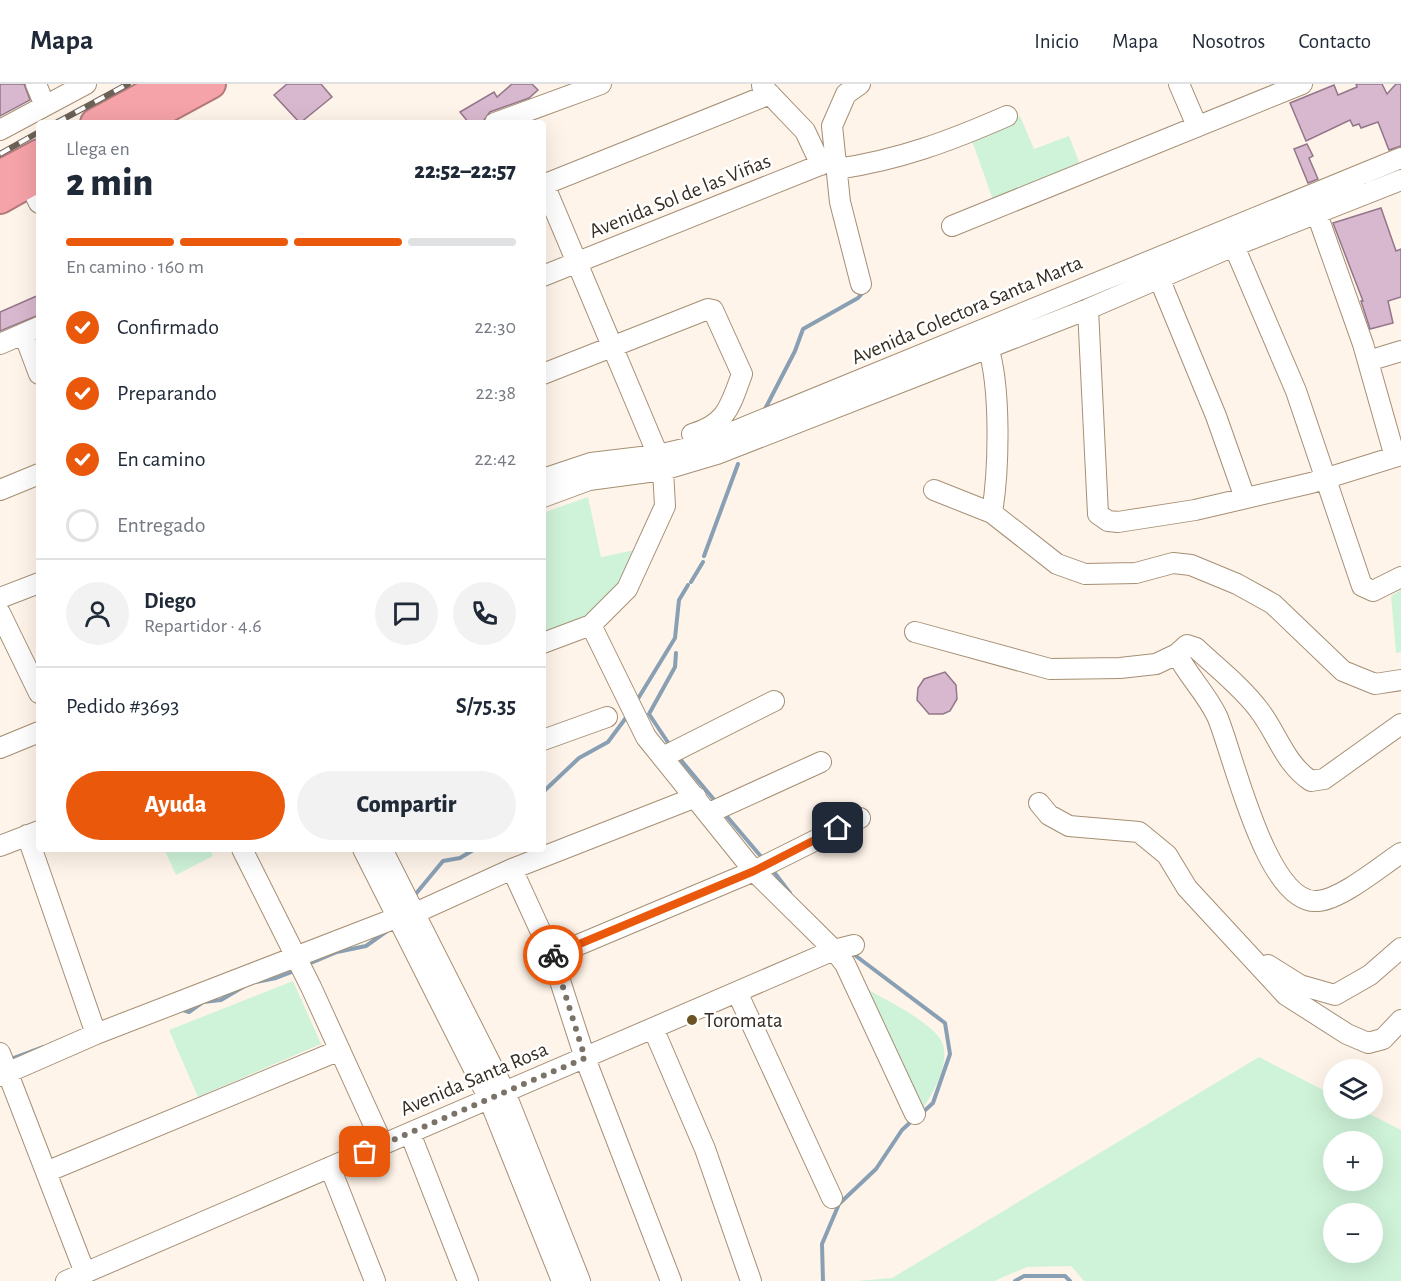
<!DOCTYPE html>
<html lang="es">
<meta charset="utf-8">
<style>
:root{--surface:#fff;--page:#f2f2f3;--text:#1f2937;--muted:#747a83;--line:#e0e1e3;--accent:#ea580c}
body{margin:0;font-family:"Alegreya Sans",sans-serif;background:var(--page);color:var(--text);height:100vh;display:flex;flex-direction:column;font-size:22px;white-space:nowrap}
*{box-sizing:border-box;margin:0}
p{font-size:20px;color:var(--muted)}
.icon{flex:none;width:33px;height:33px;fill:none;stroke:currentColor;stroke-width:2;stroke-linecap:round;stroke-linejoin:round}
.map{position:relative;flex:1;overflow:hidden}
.sheet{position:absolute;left:36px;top:36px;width:510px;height:732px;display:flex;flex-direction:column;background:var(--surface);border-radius:6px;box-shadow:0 6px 24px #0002}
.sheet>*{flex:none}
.controls{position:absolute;left:1323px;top:975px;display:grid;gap:12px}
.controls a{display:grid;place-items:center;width:60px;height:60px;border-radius:50%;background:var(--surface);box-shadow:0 6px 24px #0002;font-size:30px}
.pin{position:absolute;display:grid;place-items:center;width:51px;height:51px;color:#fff;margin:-26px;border-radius:12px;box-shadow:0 3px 9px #0006}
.courier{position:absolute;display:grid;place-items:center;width:60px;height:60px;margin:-30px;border:4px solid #ea580c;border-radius:50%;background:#fff;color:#222;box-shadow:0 2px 8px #0007}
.overview em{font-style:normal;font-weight:800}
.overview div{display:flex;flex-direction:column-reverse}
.overview{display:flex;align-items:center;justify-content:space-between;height:102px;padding:0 30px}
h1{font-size:39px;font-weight:800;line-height:45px}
.bar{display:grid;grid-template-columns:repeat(4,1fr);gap:9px 6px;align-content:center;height:72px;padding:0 30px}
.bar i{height:8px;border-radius:4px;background:var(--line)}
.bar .current{background:var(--accent)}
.bar p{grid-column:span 4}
.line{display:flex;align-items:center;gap:15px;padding:0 30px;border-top:2px solid var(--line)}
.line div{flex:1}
.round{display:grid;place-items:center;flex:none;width:63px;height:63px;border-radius:32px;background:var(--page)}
ol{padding:0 30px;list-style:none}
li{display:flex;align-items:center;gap:18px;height:66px}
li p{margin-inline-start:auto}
li .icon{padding:6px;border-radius:50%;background:var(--accent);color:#fff;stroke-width:4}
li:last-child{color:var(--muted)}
li i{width:33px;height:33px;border:3px solid var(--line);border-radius:50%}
.primary-button{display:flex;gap:12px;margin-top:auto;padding:12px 30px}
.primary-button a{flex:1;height:69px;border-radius:36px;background:var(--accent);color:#fff;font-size:24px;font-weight:800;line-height:69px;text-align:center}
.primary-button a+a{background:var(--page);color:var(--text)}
header{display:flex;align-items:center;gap:36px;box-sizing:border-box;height:84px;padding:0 30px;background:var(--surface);border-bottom:2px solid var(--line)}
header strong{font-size:28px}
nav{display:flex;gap:33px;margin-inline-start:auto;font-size:21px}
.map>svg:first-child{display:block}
</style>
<header>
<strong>Mapa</strong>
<nav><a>Inicio</a><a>Mapa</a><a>Nosotros</a><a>Contacto</a></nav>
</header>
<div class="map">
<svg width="1401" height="1197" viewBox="0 0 1401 1197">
<rect width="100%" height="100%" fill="#fef4e9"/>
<path fill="#cff3d9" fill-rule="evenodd" d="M1020,32L1034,65L1069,52L1081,83L994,119L971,54Z
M588,413L601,473L635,466L640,480L589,530L543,548V429Z
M1401,506V568L1396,569L1391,512Z
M164,765H210L213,772L176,791Z
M293,897L321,960L198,1013L169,946Z
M861,902C879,912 939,941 943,961C949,981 933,1009 922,1026Z
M1259,973L1333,1011L1334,1024L1360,1025L1401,1046V1197H1084L1071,1182L1027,1183L994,1197H857L892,1194ZM1334,1058H1372V1096H1334ZM1334,1130H1372V1168H1334Z"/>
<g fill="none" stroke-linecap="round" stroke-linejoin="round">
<path stroke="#89a0b4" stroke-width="4" d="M764,327L795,267L803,245L858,214L866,205
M704,472L738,380
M691,498L703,478
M636,618L675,554L679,516L688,501
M671,663L649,630L675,583L676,569
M680,675L716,718
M543,708L579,674L608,658L628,631
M724,729L764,776
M771,784L790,809
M414,812L443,777L460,774L475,765
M852,869L945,939L950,970L933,1019L922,1029
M306,881L337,868L366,862L387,847
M256,898L276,894L297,886
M180,925L189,928L203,918L221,916L243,903
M8,976L43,963
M823,1197L822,1160L839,1120L876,1085L902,1046L914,1035
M1015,1197L1024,1192H1065L1070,1197"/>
</g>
<path fill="#d8b8ce" stroke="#93768a" stroke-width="1.5" d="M0,0H24L30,16L0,32Z
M287,0H321L332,13L300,39L274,11Z
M512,0H532L538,6L529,14L490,28L482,39H469L460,28L494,8L497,13Z
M1356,0H1382L1387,10L1396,0H1401V62L1389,66L1378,38L1361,44L1359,40L1353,42L1350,36L1306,57L1290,19L1334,1L1338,11L1357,3Z
M1307,60L1313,72L1309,74L1318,95L1308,99L1294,65Z
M1381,124L1396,167L1401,165V213L1388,217L1393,239L1370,245L1361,217H1363L1333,139Z
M39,211V231L0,247V228Z
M945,588L956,601L957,615L950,627L943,630H929L917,616L918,604L924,595Z"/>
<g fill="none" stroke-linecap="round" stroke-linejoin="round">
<defs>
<path id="minor" d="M36,0L45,22
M860,0L846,10L832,42L840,118L861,200
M1179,0L1197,42
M762,2L805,47L821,81
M495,39L601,0
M0,46L86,0
M837,85C899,76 950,57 1007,32
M24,88L39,119
M543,98L658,371
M543,101L770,10
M1317,130L1363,260L1395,373
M952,142L1302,0
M1234,162L1296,307L1362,502L1373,507L1401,493
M543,192L835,75
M1159,194L1216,332L1245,414
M1088,225L1098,430L1108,437L1118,438L1195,426L1311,399L1401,371
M24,250L39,290
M0,260L39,243
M988,263C1001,304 999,386 992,429
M1368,277L1401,267
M543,290L708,225L713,226L742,290C730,322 727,340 692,350
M543,395L591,379L658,371L701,361L1401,74
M0,406L39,390
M934,406L992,429L1057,480L1085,490L1136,489L1173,479L1191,481L1237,500L1273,520L1343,587L1375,600L1401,596
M543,413L589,396L663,386L717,370L1088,225L1234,162L1401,96
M0,514L39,499
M0,529L39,609
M591,541L646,653L754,787L834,866L845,880L915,1030
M915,548L1050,585L1120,584L1156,580L1177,570L1187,561L1196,564C1217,584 1242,603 1259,626C1277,649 1285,680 1311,697L1324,695L1401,640
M543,559L591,541L627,505L665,422L663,386
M1177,570C1188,592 1206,609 1217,632C1233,668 1266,822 1318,817C1342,815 1381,782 1401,769
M543,656L607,633
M0,664L39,648
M663,673L774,617
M1039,719L1049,731L1069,742L1139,748L1167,771L1187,804L1286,911L1347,950L1368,959L1383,955L1401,936
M709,729L821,678
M27,751L96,950
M0,762L39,747
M242,765L311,903L383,1061
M363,765L489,1015L562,1197
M382,765L505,1008L580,1197
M512,785L552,872L585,974L671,1197
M413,830L512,785L696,713
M552,872L754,787L860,734
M1268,881L1300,901L1335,911L1370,891L1401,864
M737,908L832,1114
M653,944L705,1065L751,1197
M0,969L85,1189
M0,992L96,950L396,834
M410,1049L468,1197
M330,1083L375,1197
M46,1088L340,966
M66,1197L834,866L854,861"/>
<path id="highway" d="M95,39L167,0
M139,39L211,0
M0,91L39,70
M0,115L39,93"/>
</defs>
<use href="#minor" stroke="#a68f74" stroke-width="22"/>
<use href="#highway" stroke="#b27979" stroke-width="32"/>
<use href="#minor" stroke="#fff" stroke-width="20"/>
<use href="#highway" stroke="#f5a2a8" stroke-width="28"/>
<defs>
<path id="rail" d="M56,39L128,0
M0,70L39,48"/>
</defs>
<use href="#rail" stroke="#6b6257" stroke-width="6"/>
<use href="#rail" stroke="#fff" stroke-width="4" stroke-dasharray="11" stroke-linecap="butt"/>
</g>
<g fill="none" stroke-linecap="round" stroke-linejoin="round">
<path stroke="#7c7368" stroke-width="6" stroke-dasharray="0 10.8" d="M365,1068L585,974L553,871"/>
<path stroke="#ea580c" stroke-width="8" d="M553,871L754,787L838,744"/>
</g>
<circle fill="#6a5424" stroke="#fff" stroke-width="2" cx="692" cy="936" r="6"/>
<g text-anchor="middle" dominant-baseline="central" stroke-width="5" stroke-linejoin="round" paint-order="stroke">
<g font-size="21" fill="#362d22" stroke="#fff">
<text transform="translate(680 112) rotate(-22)">Avenida Sol de las Viñas</text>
<text transform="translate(967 226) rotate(-23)">Avenida Colectora Santa Marta</text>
<text transform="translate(474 995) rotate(-23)">Avenida Santa Rosa</text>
</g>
<g font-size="21" fill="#362d22" stroke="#fff" text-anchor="start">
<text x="704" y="936">Toromata</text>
</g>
</g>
</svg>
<div class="controls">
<a><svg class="icon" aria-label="layers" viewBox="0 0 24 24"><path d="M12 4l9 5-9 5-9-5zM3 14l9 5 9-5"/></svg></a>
<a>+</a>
<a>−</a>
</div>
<div class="pin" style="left:365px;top:1068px;background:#ea580c"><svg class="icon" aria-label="bag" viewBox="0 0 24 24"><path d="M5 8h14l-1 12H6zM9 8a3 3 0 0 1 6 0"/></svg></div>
<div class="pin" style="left:838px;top:744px;background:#1f2937"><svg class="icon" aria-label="home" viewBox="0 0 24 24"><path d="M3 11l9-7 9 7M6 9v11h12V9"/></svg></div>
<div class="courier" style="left:553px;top:871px"><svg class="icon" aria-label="bike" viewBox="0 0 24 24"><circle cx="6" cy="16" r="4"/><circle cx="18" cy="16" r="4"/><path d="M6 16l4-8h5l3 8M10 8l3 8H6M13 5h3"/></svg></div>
<section class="sheet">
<div class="overview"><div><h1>2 min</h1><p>Llega en</p></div><em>22:52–22:57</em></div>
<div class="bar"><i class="current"></i><i class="current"></i><i class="current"></i><i></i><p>En camino · 160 m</p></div>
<ol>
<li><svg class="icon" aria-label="check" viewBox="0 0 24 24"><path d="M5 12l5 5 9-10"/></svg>Confirmado<p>22:30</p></li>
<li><svg class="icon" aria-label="check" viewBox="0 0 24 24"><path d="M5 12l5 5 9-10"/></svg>Preparando<p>22:38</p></li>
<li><svg class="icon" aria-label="check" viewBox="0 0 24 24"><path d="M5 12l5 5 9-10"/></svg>En camino<p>22:42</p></li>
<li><i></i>Entregado</li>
</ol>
<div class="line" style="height:108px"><a class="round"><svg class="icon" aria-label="person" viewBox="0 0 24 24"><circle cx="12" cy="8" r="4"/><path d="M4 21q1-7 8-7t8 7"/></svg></a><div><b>Diego</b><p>Repartidor · 4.6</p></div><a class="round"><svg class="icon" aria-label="chat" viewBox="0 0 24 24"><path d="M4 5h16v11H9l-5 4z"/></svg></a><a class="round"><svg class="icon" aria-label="phone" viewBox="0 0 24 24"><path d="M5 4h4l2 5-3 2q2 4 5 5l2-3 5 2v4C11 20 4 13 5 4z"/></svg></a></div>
<div class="line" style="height:78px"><div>Pedido #3693</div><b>S/75.35</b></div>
<div class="primary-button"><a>Ayuda</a><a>Compartir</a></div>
</section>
</div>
